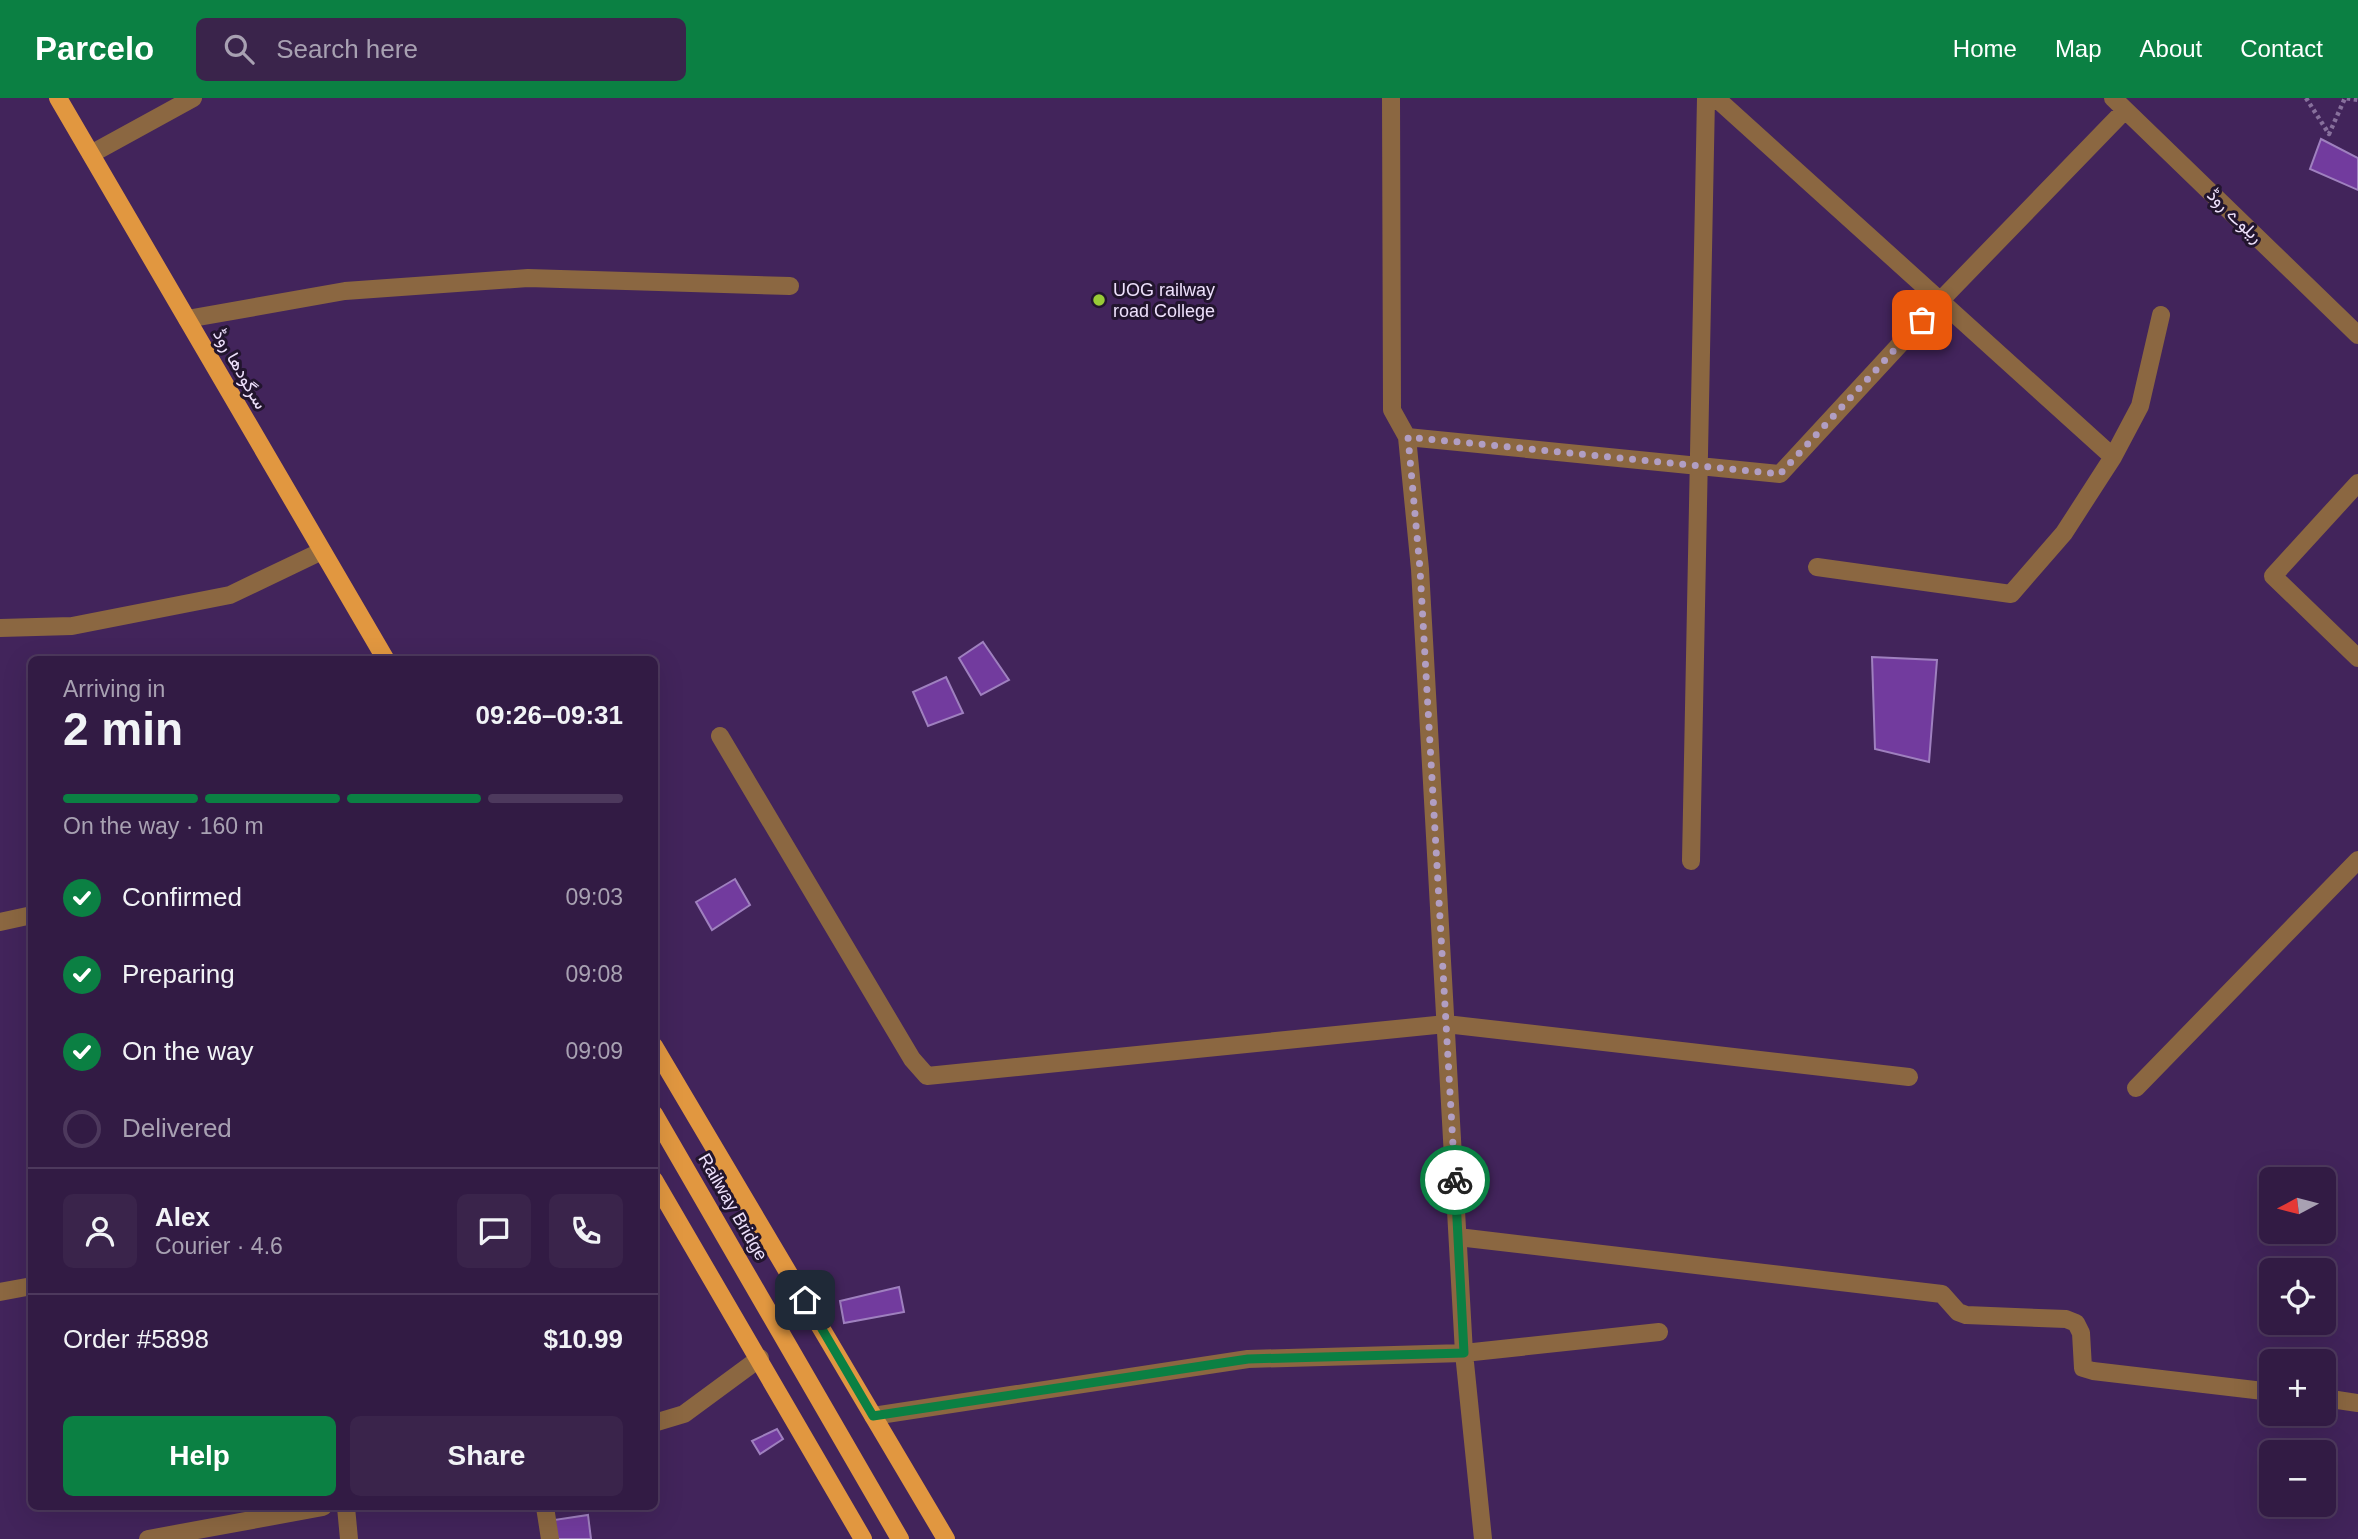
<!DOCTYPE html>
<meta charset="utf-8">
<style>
:root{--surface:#321b44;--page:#3a244b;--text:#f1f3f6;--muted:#a8a1b2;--line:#4d395d;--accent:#0b8043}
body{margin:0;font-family:Helvetica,Vazirmatn,sans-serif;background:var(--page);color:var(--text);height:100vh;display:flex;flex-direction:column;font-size:26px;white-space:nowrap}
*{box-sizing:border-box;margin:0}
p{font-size:23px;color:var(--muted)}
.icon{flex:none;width:38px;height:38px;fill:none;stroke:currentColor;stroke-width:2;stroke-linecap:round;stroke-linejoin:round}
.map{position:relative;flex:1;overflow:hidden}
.side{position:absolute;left:28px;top:558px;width:630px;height:854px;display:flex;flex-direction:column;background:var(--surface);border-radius:10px;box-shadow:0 7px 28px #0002,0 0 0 2px var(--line)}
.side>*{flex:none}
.needle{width:46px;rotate:263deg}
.fabs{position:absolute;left:2259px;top:1069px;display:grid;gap:14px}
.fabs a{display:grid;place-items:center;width:77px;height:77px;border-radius:10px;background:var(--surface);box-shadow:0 7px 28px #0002,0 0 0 2px var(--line);font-size:35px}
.pin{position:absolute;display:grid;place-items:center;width:60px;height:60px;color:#fff;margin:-30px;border-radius:14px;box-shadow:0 4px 10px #0006}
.courier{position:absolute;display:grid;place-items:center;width:70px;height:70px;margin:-35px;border:5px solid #0b8043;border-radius:50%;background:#fff;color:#222;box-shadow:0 2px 9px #0007}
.summary em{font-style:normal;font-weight:600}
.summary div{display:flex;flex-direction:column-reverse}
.summary{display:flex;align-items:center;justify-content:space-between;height:119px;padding:0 35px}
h1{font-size:46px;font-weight:600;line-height:52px}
.bar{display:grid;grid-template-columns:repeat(4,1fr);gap:10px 7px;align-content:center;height:84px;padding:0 35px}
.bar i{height:9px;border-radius:5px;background:var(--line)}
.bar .on{background:var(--accent)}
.bar p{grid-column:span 4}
.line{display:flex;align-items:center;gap:18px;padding:0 35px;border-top:2px solid var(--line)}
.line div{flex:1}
.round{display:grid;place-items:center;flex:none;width:74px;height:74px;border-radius:10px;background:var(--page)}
ol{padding:0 35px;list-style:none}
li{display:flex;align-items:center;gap:21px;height:77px}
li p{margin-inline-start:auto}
li .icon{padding:7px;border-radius:50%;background:var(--accent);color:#fff;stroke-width:4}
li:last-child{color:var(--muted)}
li i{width:38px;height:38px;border:4px solid var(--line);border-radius:50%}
.button{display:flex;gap:14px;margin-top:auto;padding:14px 35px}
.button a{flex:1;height:80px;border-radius:10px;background:var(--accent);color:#fff;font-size:28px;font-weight:600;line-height:80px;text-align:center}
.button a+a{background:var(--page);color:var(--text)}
header{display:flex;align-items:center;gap:42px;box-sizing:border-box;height:98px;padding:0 35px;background:var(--accent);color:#fff}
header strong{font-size:33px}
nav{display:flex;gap:38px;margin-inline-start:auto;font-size:24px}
.search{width:490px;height:63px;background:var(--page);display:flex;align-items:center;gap:18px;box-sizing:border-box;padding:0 24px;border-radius:10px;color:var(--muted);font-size:26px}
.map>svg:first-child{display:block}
</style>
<header>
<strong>Parcelo</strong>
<div class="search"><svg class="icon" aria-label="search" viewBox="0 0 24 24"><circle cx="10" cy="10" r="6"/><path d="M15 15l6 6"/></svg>Search here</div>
<nav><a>Home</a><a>Map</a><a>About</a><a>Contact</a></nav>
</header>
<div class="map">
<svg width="2358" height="1441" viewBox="0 0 2358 1441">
<rect width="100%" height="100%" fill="#42245b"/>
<path fill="#723b9e" stroke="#9f80bf" stroke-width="2" d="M2321,41L2358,60V92L2310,71Z
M983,544L1009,582L981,597L959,560Z
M1872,559L1937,562L1929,664L1875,651Z
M946,579L963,615L928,628L913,594Z
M735,781L750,807L712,832L696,804Z
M899,1189L904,1214L844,1225L840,1203Z
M777,1331L783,1341L760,1356L752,1343Z
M588,1417L591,1441H556L554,1422Z"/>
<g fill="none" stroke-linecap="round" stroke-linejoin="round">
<path stroke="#87709c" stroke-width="4.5" stroke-dasharray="3.5 3.5" stroke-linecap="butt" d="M2306,0L2329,36L2345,0L2358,2"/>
<path stroke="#8b6741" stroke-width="18" d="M1391,0L1392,312L1407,339L1420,471L1464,1255L1483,1441
M1716,0L2113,359
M2113,0L2358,237
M91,56L193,0
M187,221L345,193L528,180L790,188
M1407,339L1780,376L1940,203L2125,12
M2358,385L2273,478L2358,560
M1817,469L2011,496L2064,435L2113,359L2140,308L2161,217
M0,530L72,528L230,497L322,453
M720,638L912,961L927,978L1446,926L1909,979
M1691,763L1706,0
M0,824L32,817
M2136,990L2358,762
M1458,1139L1942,1196L1958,1214L1966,1217L2066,1221L2076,1225L2081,1235L2083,1270L2093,1273L2272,1294
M0,1194L32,1188
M2324,1300L2358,1305
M873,1318L1248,1261L1464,1255L1659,1234
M654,1325L684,1316L760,1260
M346,1409L349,1441
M545,1409L550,1441
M148,1441L323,1409"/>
<path stroke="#e19740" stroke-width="18" d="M58,0L386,562
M654,948L946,1441
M654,1016L900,1441
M654,1082L863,1441"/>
</g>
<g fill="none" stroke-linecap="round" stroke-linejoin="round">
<path stroke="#b19ec3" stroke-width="7" stroke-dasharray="0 12.6" d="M1455,1082L1420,471L1408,339L1780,376L1922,222"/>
<path stroke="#0b8043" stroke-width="9" d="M805,1202L873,1318L1248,1261L1464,1255L1455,1082"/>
</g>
<circle fill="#98cb37" stroke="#22152e" stroke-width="2.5" cx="1099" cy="202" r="7"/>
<g text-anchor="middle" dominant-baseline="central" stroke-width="6" stroke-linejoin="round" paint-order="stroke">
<g font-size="18" fill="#ede0fb" stroke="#22152e">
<text transform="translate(2235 118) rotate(44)">ریلوے روڈ</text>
<text transform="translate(240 271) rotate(60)">سرگودھا روڈ</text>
<text transform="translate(733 1109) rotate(60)">Railway Bridge</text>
</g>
<g font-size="18" fill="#ede0fb" stroke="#22152e" text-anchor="start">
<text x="1113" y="192">UOG railway<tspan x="1113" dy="21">road College</tspan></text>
</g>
</g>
</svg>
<div class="fabs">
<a><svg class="needle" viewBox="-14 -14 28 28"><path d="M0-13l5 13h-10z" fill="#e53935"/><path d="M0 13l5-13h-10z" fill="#a8a1b2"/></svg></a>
<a><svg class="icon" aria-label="locate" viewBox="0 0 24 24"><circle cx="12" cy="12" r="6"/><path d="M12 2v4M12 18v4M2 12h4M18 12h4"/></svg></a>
<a>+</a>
<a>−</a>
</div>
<div class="pin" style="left:1922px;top:222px;background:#ea580c"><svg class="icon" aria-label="bag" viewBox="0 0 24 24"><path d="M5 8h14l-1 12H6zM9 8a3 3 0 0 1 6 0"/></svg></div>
<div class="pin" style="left:805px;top:1202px;background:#1f2937"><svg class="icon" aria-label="home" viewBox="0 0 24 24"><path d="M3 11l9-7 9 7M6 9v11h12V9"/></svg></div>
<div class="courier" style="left:1455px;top:1082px"><svg class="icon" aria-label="bike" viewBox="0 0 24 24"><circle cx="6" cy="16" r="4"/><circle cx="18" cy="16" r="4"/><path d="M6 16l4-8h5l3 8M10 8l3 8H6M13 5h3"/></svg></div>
<section class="side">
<div class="summary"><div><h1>2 min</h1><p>Arriving in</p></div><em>09:26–09:31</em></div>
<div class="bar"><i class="on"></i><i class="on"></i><i class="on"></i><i></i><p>On the way · 160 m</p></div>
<ol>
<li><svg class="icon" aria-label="check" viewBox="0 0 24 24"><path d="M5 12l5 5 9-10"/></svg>Confirmed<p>09:03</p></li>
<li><svg class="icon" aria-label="check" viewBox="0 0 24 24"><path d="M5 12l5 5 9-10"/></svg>Preparing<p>09:08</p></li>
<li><svg class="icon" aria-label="check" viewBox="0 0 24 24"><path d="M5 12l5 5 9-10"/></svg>On the way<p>09:09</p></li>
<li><i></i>Delivered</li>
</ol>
<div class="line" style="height:126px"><a class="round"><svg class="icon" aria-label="person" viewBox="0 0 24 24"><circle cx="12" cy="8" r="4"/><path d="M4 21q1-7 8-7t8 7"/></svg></a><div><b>Alex</b><p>Courier · 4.6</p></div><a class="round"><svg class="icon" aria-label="chat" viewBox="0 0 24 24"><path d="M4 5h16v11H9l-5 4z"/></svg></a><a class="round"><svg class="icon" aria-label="phone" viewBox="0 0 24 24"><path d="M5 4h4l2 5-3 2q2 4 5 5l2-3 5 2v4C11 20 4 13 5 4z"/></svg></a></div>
<div class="line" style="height:91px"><div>Order #5898</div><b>$10.99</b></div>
<div class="button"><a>Help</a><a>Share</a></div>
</section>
</div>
